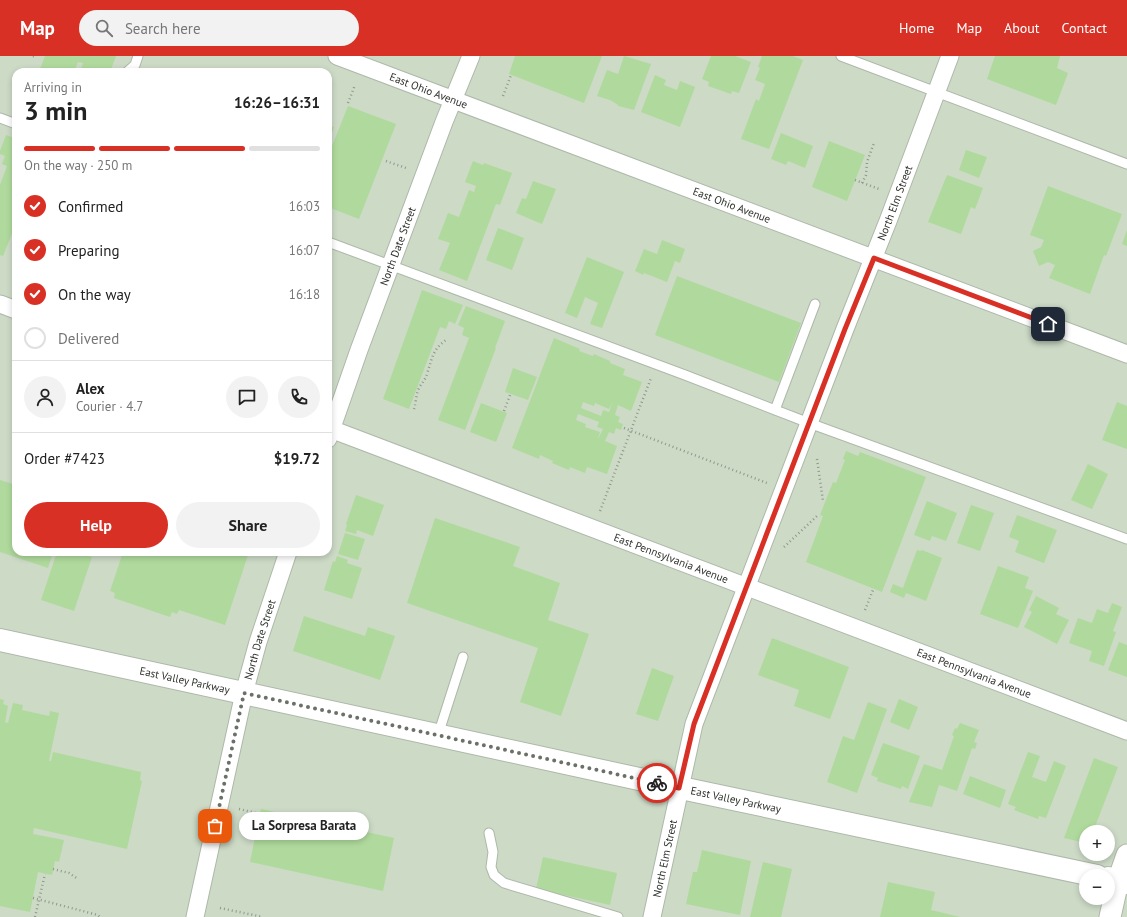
<!DOCTYPE html>
<meta charset="utf-8">
<style>
:root{--surface:#fff;--page:#f2f2f2;--text:#222;--muted:#767676;--line:#e0e0e0;--accent:#d93025}
body{margin:0;font-family:"PT Sans",sans-serif;background:var(--page);color:var(--text);height:100vh;display:flex;flex-direction:column;font-size:15px;white-space:nowrap}
*{box-sizing:border-box;margin:0}
p{font-size:13px;color:var(--muted)}
.icon{flex:none;width:22px;height:22px;fill:none;stroke:currentColor;stroke-width:2;stroke-linecap:round;stroke-linejoin:round}
.map{position:relative;flex:1;overflow:hidden}
.drawer{position:absolute;left:12px;top:12px;width:320px;height:488px;display:flex;flex-direction:column;background:var(--surface);border-radius:12px;box-shadow:0 2px 6px #0003}
.drawer>*{flex:none}
.buttons{position:absolute;left:1079px;top:769px;display:grid;gap:8px}
.buttons a{display:grid;place-items:center;width:36px;height:36px;border-radius:50%;background:var(--surface);box-shadow:0 2px 6px #0003;font-size:20px}
.pin{position:absolute;display:grid;place-items:center;width:34px;height:34px;color:#fff;margin:-17px;border-radius:8px;box-shadow:0 2px 6px #0006}
.courier{position:absolute;display:grid;place-items:center;width:40px;height:40px;margin:-20px;border:3px solid #d93025;border-radius:50%;background:#fff;color:#222;box-shadow:0 1px 5px #0007}
.bubble{position:absolute;height:28px;border-radius:14px;background:var(--surface);box-shadow:0 2px 6px #0003;font-size:13px;font-weight:700;line-height:28px;text-align:center}
.summary em{font-style:normal;font-weight:700}
.summary div{display:flex;flex-direction:column-reverse}
.summary{display:flex;align-items:center;justify-content:space-between;height:68px;padding:0 12px}
h1{font-size:26px;font-weight:700;line-height:30px}
.bar{display:grid;grid-template-columns:repeat(4,1fr);gap:6px 4px;align-content:center;height:48px;padding:0 12px}
.bar i{height:5px;border-radius:3px;background:var(--line)}
.bar .on{background:var(--accent)}
.bar p{grid-column:span 4}
.line{display:flex;align-items:center;gap:10px;padding:0 12px;border-top:1px solid var(--line)}
.line div{flex:1}
.round{display:grid;place-items:center;flex:none;width:42px;height:42px;border-radius:21px;background:var(--page)}
ol{padding:0 12px;list-style:none}
li{display:flex;align-items:center;gap:12px;height:44px}
li p{margin-inline-start:auto}
li .icon{padding:4px;border-radius:50%;background:var(--accent);color:#fff;stroke-width:4}
li:last-child{color:var(--muted)}
li i{width:22px;height:22px;border:2px solid var(--line);border-radius:50%}
.primary-button{display:flex;gap:8px;margin-top:auto;padding:8px 12px}
.primary-button a{flex:1;height:46px;border-radius:24px;background:var(--accent);color:#fff;font-size:16px;font-weight:700;line-height:46px;text-align:center}
.primary-button a+a{background:var(--page);color:var(--text)}
header{display:flex;align-items:center;gap:24px;box-sizing:border-box;height:56px;padding:0 20px;background:var(--accent);color:#fff}
header strong{font-size:19px}
nav{display:flex;gap:22px;margin-inline-start:auto;font-size:14px}
.search{width:280px;height:36px;background:var(--page);display:flex;align-items:center;gap:10px;box-sizing:border-box;padding:0 14px;border-radius:22px;color:var(--muted);font-size:15px}
.map>svg:first-child{display:block}
</style>
<header>
<strong>Map</strong>
<div class="search"><svg class="icon" aria-label="search" viewBox="0 0 24 24"><circle cx="10" cy="10" r="6"/><path d="M15 15l6 6"/></svg>Search here</div>
<nav><a>Home</a><a>Map</a><a>About</a><a>Contact</a></nav>
</header>
<div class="map">
<svg width="1127" height="861" viewBox="0 0 1127 861">
<rect width="100%" height="100%" fill="#dce7d8"/>
<path fill="#ccdac6" fill-rule="evenodd" d="M0,0H1127V861H0ZM16,16H328V496H16ZM1086,776H1108V798H1086ZM1086,820H1108V842H1086Z"/>
<path fill="#b0da9d" fill-rule="evenodd" d="M45,0H116L110,16H80L83,7L78,6L74,16H39Z
M515,0H602L584,47L509,18Z
M624,0L651,8L634,54L618,50V49L610,44L597,40L607,14L618,18Z
M711,0H735L751,6L739,37L732,35L731,38L708,30L709,26L702,23Z
M762,0H793L803,4L769,93L741,83L756,43L759,45L765,28L755,24L760,12L758,11Z
M995,0H1060L1057,12L1068,17L1056,49L987,23Z
M655,19L666,24L664,29L677,34L680,25L695,31L680,71L641,56Z
M348,50L396,68L359,163L328,151V88L332,90Z
M328,69L334,71L328,86Z
M781,77L813,90L805,112L788,105L786,109L771,103Z
M6,79L16,83V167L3,200L0,199V129L7,110L2,108L5,100L0,98V95Z
M829,85L865,99L847,145L812,131Z
M966,94L987,101L979,122L959,114Z
M473,105L483,109L484,107L512,117L500,149L496,148L467,225L439,214L450,187L438,183L448,157L459,161L469,134L474,136L476,130L465,126Z
M947,119L983,132L975,153L971,151L961,178L928,166Z
M533,125L556,133L542,168L516,157L522,142L526,143Z
M1048,130L1122,158L1106,200L1104,199L1090,238L1049,222L1055,209L1048,206L1039,210L1033,195L1041,191L1044,184L1030,179Z
M498,172L524,182L512,214L486,204Z
M1127,174V190L1122,188Z
M662,184L685,193L680,207L675,205L667,226L644,217L643,219L635,215L644,193L657,198Z
M587,201L624,216L602,272L590,268L598,247L585,241L577,262L565,257Z
M677,220L801,267L779,326L655,279Z
M422,234L463,249L455,268L449,265L446,273L440,271L409,353L383,343Z
M466,250L505,265L495,292H496L465,374L438,364L469,282L462,279L464,272L458,269Z
M554,282L580,293L579,295L593,300L594,298L610,305V307L625,313L623,319L642,326L631,355L618,349L615,359L620,361L618,366L623,368L621,374L616,372L614,378L609,376L605,385L617,390L607,418L587,411L585,417L570,411L569,414L552,407L553,405L540,399L539,403L512,392ZM583,346L594,350L595,347L609,353L612,347L609,356L603,354L601,360L581,352ZM578,358L599,366L597,371L603,373L598,383L600,376L585,371L586,368L576,364Z
M513,312L537,321L528,344L505,336Z
M1117,346L1127,350V393L1102,384Z
M481,347L507,357L496,386L470,376Z
M846,395L858,400L860,396L926,421L882,536L806,506L823,460L820,459L833,426L836,427L845,404L843,403Z
M1088,408L1108,418L1092,453L1071,444Z
M0,424L16,429V496H53L48,512L0,496Z
M356,439L384,449L373,480L357,474L356,478L345,475L347,469L346,468Z
M927,445L957,457L946,485L932,480L930,485L914,479Z
M971,449L994,457L980,495L957,487Z
M1017,459L1057,474L1044,507L1015,496L1019,485L1009,481Z
M435,462L520,491L513,510L560,527L548,564L589,578L561,660L520,646L538,592L407,547Z
M345,477L365,483L358,504L338,498Z
M917,494L921,495L922,494L942,502L926,545L906,537L904,542L890,536L893,528L903,532Z
M57,496H76L92,501L74,555L41,544Z
M123,496H249L225,569L179,554L177,558L172,556L170,561L114,542L115,537L110,535Z
M337,500L348,504L347,507L362,512L352,543L324,534L333,505L335,506Z
M998,510L1029,521L1025,532L1033,535L1018,572L980,558Z
M1036,540L1059,552L1056,558L1069,564L1057,588L1024,571L1032,556L1029,554Z
M1112,547L1122,551L1113,575L1116,576L1104,610L1089,605L1092,595L1069,587L1078,562L1092,567L1097,553L1108,557Z
M304,560L365,580L368,571L395,580L380,624L293,595Z
M772,582L849,611L830,663L794,650L799,634L758,619Z
M1119,586L1127,589V621L1108,614Z
M652,612L674,620L658,665L636,658Z
M0,643L4,644L3,648L8,650L5,666L8,667L13,647L23,649L22,654L49,660L50,655L59,657L49,705H51L53,696L141,716L140,724L142,725L127,793L34,772L33,778L64,784L59,806L55,805L52,819L38,816L30,856L0,850Z
M899,643L918,651L909,674L890,666Z
M868,646L887,653L857,737L827,726L843,680L854,684Z
M960,667L979,674L974,686L977,687L975,693L972,692L957,735L939,729L932,751L909,746L924,708L942,714L954,680L952,679L955,672L957,673Z
M883,687L920,700L908,733L902,730L901,733L877,725L878,722L871,719Z
M1028,696L1040,700L1032,721L1046,726L1054,705L1066,710L1046,762L1039,760L1038,763L1014,754L1016,751L1008,748Z
M1094,702L1118,711L1093,776H1086V787L1064,782Z
M970,720L1006,734L1000,752L963,738Z
M261,753L394,782L383,835L250,806Z
M702,794L751,805L740,859L686,848L693,816H697Z
M543,801L617,817L610,849L536,833Z
M763,806L792,813L781,861H750Z
M888,826L935,836L931,854L960,861H880Z"/>
<g fill="none" stroke-linecap="round" stroke-linejoin="round">
<defs>
<path id="service" d="M841,0L1127,108
M127,16L135,9L138,0
M0,62L16,68
M328,186L685,319L809,367L1127,483
M775,354L815,248
M438,679L463,601
M489,777L493,796L491,811L494,819L504,827L618,861"/>
<g id="minor">
<path id="s1" d="M337,0L1127,298"/>
<path d="M0,248L16,254"/>
<path id="s2" d="M328,372L1127,675"/>
<path id="s3" d="M328,383L359,294L444,66L471,0"/>
<path id="s4" d="M195,861L244,637L258,586L288,496"/>
<path id="s5" d="M652,861L694,668L845,273L888,165L950,0"/>
</g>
<path id="tertiary" d="M1110,861L1118,825L1127,799"/>
<g id="primary">
<path id="s6" d="M0,584L662,728L1097,820"/>
<path d="M1108,822L1127,827"/>
</g>
</defs>
<use href="#service" stroke="#aeb8aa" stroke-width="11"/>
<use href="#minor" stroke="#aeb8aa" stroke-width="19"/>
<use href="#tertiary" stroke="#aeb8aa" stroke-width="23"/>
<use href="#primary" stroke="#aeb8aa" stroke-width="24"/>
<path stroke="#90988d" stroke-width="2.5" stroke-dasharray="1 3" stroke-linecap="butt" d="M33,0L36,1
M503,40L511,19
M348,47L355,29
M386,105L406,112
M855,124L879,133
M862,127L866,119L867,106L874,87
M414,353C416,347 416,338 419,332C422,327 425,324 427,318C432,303 432,294 446,284
M504,355L510,339
M624,372L767,427
M817,403L823,445
M600,455L651,322
M784,491L817,460
M865,554L873,534
M239,753L260,758
M53,813L69,817L78,823
M33,842L98,859L100,861
M220,852L263,861
M35,861L45,818"/>
<use href="#service" stroke="#fff" stroke-width="9"/>
<use href="#minor" stroke="#fff" stroke-width="17"/>
<use href="#tertiary" stroke="#fff" stroke-width="21"/>
<use href="#primary" stroke="#fff" stroke-width="22"/>
</g>
<g fill="none" stroke-linecap="round" stroke-linejoin="round">
<path stroke="#6b7168" stroke-width="4" stroke-dasharray="0 7.2" d="M215,770L244,637L657,727"/>
<path stroke="#d93025" stroke-width="5" d="M657,727L679,732L694,668L845,273L874,202L1048,268"/>
</g>
<g text-anchor="middle" dominant-baseline="central" stroke-width="3.5" stroke-linejoin="round" paint-order="stroke">
<g font-size="11" fill="#2e322c" stroke="#dce7d8">
<text stroke="none"><textPath href="#s1" startOffset="98">East Ohio Avenue</textPath></text>
<text stroke="none"><textPath href="#s5" startOffset="756">North Elm Street</textPath></text>
<text stroke="none"><textPath href="#s1" startOffset="422">East Ohio Avenue</textPath></text>
<text stroke="none"><textPath href="#s3" startOffset="205">North Date Street</textPath></text>
<text stroke="none"><textPath href="#s2" startOffset="367">East Pennsylvania Avenue</textPath></text>
<text stroke="none"><textPath href="#s4" startOffset="285">North Date Street</textPath></text>
<text stroke="none"><textPath href="#s2" startOffset="691">East Pennsylvania Avenue</textPath></text>
<text stroke="none"><textPath href="#s6" startOffset="189">East Valley Parkway</textPath></text>
<text stroke="none"><textPath href="#s6" startOffset="753">East Valley Parkway</textPath></text>
<text stroke="none"><textPath href="#s5" startOffset="60">North Elm Street</textPath></text>
</g>
</g>
</svg>
<div class="buttons">
<a>+</a>
<a>−</a>
</div>
<div class="pin" style="left:215px;top:770px;background:#ea580c"><svg class="icon" aria-label="bag" viewBox="0 0 24 24"><path d="M5 8h14l-1 12H6zM9 8a3 3 0 0 1 6 0"/></svg></div>
<div class="pin" style="left:1048px;top:268px;background:#1f2937"><svg class="icon" aria-label="home" viewBox="0 0 24 24"><path d="M3 11l9-7 9 7M6 9v11h12V9"/></svg></div>
<div class="courier" style="left:657px;top:727px"><svg class="icon" aria-label="bike" viewBox="0 0 24 24"><circle cx="6" cy="16" r="4"/><circle cx="18" cy="16" r="4"/><path d="M6 16l4-8h5l3 8M10 8l3 8H6M13 5h3"/></svg></div>
<div class="bubble" style="left:239px;top:756px;width:130px">La Sorpresa Barata</div>
<section class="drawer">
<div class="summary"><div><h1>3 min</h1><p>Arriving in</p></div><em>16:26–16:31</em></div>
<div class="bar"><i class="on"></i><i class="on"></i><i class="on"></i><i></i><p>On the way · 250 m</p></div>
<ol>
<li><svg class="icon" aria-label="check" viewBox="0 0 24 24"><path d="M5 12l5 5 9-10"/></svg>Confirmed<p>16:03</p></li>
<li><svg class="icon" aria-label="check" viewBox="0 0 24 24"><path d="M5 12l5 5 9-10"/></svg>Preparing<p>16:07</p></li>
<li><svg class="icon" aria-label="check" viewBox="0 0 24 24"><path d="M5 12l5 5 9-10"/></svg>On the way<p>16:18</p></li>
<li><i></i>Delivered</li>
</ol>
<div class="line" style="height:72px"><a class="round"><svg class="icon" aria-label="person" viewBox="0 0 24 24"><circle cx="12" cy="8" r="4"/><path d="M4 21q1-7 8-7t8 7"/></svg></a><div><b>Alex</b><p>Courier · 4.7</p></div><a class="round"><svg class="icon" aria-label="chat" viewBox="0 0 24 24"><path d="M4 5h16v11H9l-5 4z"/></svg></a><a class="round"><svg class="icon" aria-label="phone" viewBox="0 0 24 24"><path d="M5 4h4l2 5-3 2q2 4 5 5l2-3 5 2v4C11 20 4 13 5 4z"/></svg></a></div>
<div class="line" style="height:52px"><div>Order #7423</div><b>$19.72</b></div>
<div class="primary-button"><a>Help</a><a>Share</a></div>
</section>
</div>
